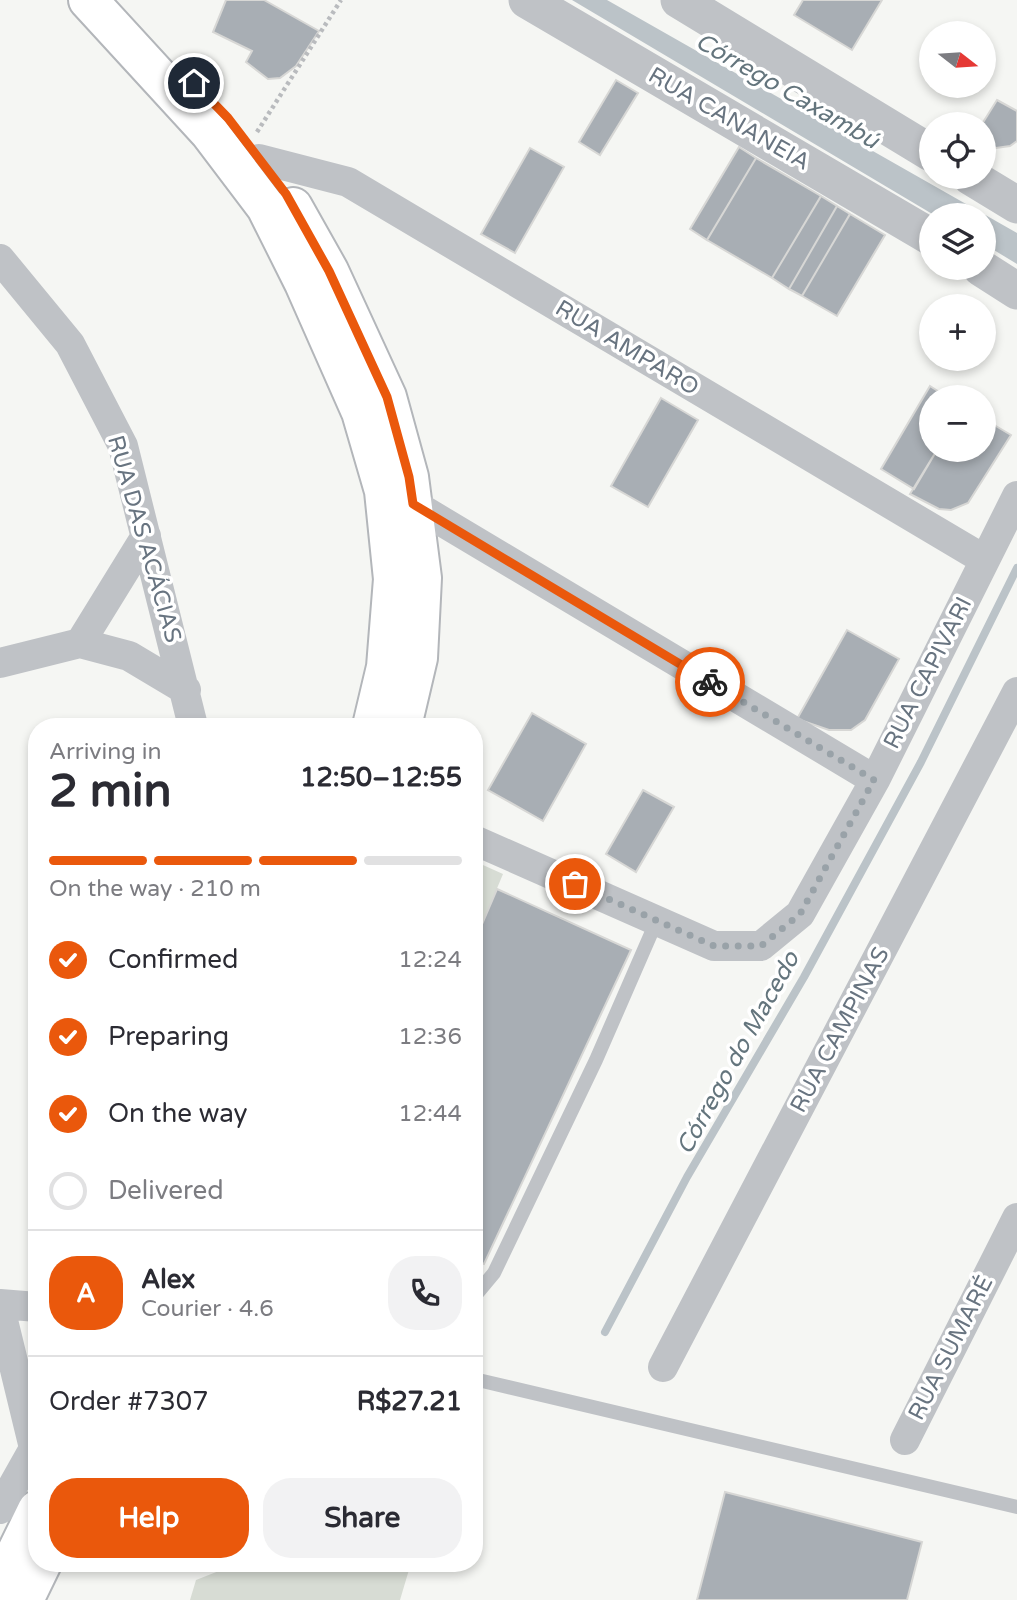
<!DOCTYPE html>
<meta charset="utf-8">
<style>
:root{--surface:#fff;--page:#f2f2f3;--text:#2b2b33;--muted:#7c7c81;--line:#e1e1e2;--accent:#ea580c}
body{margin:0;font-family:"Varela Round",sans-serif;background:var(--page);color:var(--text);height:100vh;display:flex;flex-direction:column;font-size:26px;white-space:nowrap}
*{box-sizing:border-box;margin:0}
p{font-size:23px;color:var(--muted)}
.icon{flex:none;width:38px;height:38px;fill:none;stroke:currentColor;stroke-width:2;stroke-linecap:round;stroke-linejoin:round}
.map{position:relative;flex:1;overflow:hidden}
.details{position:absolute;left:28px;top:718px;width:455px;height:854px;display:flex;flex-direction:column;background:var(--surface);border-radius:28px;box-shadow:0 4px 10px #0003}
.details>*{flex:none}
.needle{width:46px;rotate:107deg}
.buttons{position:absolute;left:919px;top:21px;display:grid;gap:14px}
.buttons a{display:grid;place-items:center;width:77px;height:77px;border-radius:50%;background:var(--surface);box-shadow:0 4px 10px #0003;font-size:35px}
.pin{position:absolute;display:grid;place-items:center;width:60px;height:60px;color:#fff;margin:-30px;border:4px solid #fff;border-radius:50%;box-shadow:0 2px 7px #0007}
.courier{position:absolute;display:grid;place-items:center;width:70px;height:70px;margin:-35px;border:5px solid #ea580c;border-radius:50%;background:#fff;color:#222;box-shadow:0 2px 9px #0007}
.summary em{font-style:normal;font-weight:700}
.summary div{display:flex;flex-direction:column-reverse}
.summary{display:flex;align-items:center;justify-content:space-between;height:119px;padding:0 21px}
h1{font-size:46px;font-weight:700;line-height:52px}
.bar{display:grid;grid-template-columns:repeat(4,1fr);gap:10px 7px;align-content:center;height:84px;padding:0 21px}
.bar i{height:9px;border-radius:5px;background:var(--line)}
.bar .on{background:var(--accent)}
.bar p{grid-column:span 4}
.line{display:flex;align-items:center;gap:18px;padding:0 21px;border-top:2px solid var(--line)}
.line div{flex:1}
.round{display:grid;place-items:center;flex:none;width:74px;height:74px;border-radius:28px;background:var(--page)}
ol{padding:0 21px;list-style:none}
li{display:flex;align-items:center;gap:21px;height:77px}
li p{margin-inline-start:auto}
li .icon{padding:7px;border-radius:50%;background:var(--accent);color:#fff;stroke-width:4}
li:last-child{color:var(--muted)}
li i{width:38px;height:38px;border:4px solid var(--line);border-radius:50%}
.button{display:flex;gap:14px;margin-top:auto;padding:14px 21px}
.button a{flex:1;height:80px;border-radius:28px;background:var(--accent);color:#fff;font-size:28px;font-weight:700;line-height:80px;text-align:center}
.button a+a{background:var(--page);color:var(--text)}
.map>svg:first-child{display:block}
</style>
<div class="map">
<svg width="1017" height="1600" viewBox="0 0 1017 1600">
<rect width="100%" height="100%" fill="#f5f6f3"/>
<path fill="#d7dcd4" d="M474,861L503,874L480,929L474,926Z
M256,1563H411L400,1600H190L196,1580L234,1565Z"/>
<path fill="#bbc3c8" d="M572,0H607L1017,233V264L984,244V215H934Z"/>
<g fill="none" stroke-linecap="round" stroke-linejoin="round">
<path stroke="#bbc3c8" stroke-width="8" d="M605,1332L687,1177L804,977L921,762L1017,568"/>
</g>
<path fill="#a8aeb4" stroke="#d7d7d5" stroke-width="2" d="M226,0H264L319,31L296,66L280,78L268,79L246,62L252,51L213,32Z
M803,0H882L852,50L794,15Z
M616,80L638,93L600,155L579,142Z
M997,100L1017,111V141L1010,146L996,148L984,143L982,124Z
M739,147L756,158L707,240L690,229Z
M530,148L564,167L515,253L481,234Z
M756,158L821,196L772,278L707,240Z
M821,196L837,206L789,289L772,278Z
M837,206L850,214L802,296L789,289Z
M850,214L885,235L837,316L802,296Z
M930,386L947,397H931V450H937L914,489L881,469Z
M661,398L698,420L648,507L611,486Z
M984,419L1011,435L968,503L951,510L939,509L910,494L937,450H984Z
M847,630L899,659L865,720L851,730H829L797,719Z
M532,713L586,744L543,821L488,790Z
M643,790L674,807L636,872L606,854Z
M497,889L631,950L484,1264L474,1260V926L480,929Z
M725,1492L922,1542L907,1600H697Z"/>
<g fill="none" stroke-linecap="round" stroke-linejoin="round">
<defs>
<path id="primary" d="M88,0L210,133L266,207L304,283L361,412L384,491L393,579L386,667L372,726
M293,207L329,271L387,397L409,477L422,578L418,658L402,726
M0,1586L37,1510
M24,1600L42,1563"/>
</defs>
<use href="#primary" stroke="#b3b6ba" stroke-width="42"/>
<path stroke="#b9bbbe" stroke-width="4.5" stroke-dasharray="3.5 3.5" stroke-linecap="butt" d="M257,132L341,0"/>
<path stroke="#bfc2c6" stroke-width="14" d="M474,1297L494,1273L596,1060L657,920
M474,1379L1017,1507"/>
<path stroke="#bfc2c6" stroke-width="30" d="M259,159L348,182L985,560
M0,259L70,344L123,446L193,726
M413,504L875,780
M80,643L146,536
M0,663L80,643L129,656L186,690
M474,840L714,946H761L800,914L875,780L1017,496
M0,1304L37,1307
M0,1308L34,1448L37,1449
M663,1367L1017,692
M905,1440L1017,1218
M0,1509L37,1443"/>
<path stroke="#bfc2c6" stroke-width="37" d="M527,0L931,237
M679,0L931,153
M971,177L1017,205
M981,268L1017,291"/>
<use href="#primary" stroke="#fff" stroke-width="38"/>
</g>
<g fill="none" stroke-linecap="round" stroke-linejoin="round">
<path stroke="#99a2a8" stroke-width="7" stroke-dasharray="0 12.6" d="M575,884L714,946H761L800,914L874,780L710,682"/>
<path stroke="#ea580c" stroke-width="9" d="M194,83L228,118L286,194L329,271L387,397L409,477L413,504L710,682"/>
</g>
<g text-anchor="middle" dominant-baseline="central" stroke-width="7" stroke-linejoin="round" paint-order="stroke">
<g font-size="23" fill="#687480" stroke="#fff">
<text transform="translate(729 119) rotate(30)">RUA CANANEIA</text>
<text transform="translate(627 348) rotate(31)">RUA AMPARO</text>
<text transform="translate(144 539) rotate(74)">RUA DAS ACÁCIAS</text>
<text transform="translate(928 673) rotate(-63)">RUA CAPIVARI</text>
<text transform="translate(840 1030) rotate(-62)">RUA CAMPINAS</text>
<text transform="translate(951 1348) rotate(-63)">RUA SUMARÉ</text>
</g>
<g font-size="24" font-style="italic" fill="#64757d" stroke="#fff">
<text transform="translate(787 91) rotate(30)">Córrego Caxambú</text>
<text transform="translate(738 1053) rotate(-61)">Córrego do Macedo</text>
</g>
</g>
</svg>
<div class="buttons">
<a><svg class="needle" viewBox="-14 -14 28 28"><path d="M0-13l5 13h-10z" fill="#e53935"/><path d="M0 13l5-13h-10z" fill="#7c7c81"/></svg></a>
<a><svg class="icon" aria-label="locate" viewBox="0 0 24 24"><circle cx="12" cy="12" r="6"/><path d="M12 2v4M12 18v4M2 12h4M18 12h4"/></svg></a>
<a><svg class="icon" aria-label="layers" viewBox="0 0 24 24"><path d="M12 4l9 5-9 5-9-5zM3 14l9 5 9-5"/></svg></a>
<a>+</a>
<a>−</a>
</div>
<div class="pin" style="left:575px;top:884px;background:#ea580c"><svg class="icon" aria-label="bag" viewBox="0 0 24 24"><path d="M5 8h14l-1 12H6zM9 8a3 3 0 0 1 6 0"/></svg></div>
<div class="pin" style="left:194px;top:83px;background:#1f2937"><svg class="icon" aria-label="home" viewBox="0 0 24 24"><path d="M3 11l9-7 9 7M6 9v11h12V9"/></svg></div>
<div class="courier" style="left:710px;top:682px"><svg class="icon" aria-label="bike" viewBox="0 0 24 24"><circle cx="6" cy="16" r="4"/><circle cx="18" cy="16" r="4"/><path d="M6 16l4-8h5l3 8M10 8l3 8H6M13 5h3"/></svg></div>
<section class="details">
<div class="summary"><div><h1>2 min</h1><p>Arriving in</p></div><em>12:50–12:55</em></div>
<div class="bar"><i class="on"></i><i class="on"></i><i class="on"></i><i></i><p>On the way · 210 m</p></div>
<ol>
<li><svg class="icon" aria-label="check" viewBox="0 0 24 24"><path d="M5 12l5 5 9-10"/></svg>Confirmed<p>12:24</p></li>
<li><svg class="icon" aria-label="check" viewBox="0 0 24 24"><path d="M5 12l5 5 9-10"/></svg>Preparing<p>12:36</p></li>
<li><svg class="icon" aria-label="check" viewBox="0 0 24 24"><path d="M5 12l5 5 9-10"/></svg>On the way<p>12:44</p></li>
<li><i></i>Delivered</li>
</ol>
<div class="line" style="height:126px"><b class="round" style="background:var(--accent);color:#fff">A</b><div><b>Alex</b><p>Courier · 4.6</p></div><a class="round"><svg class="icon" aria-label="phone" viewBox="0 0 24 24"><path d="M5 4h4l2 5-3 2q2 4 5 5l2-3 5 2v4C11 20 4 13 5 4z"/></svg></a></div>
<div class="line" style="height:91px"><div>Order #7307</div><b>R$27.21</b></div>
<div class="button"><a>Help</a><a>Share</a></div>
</section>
</div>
